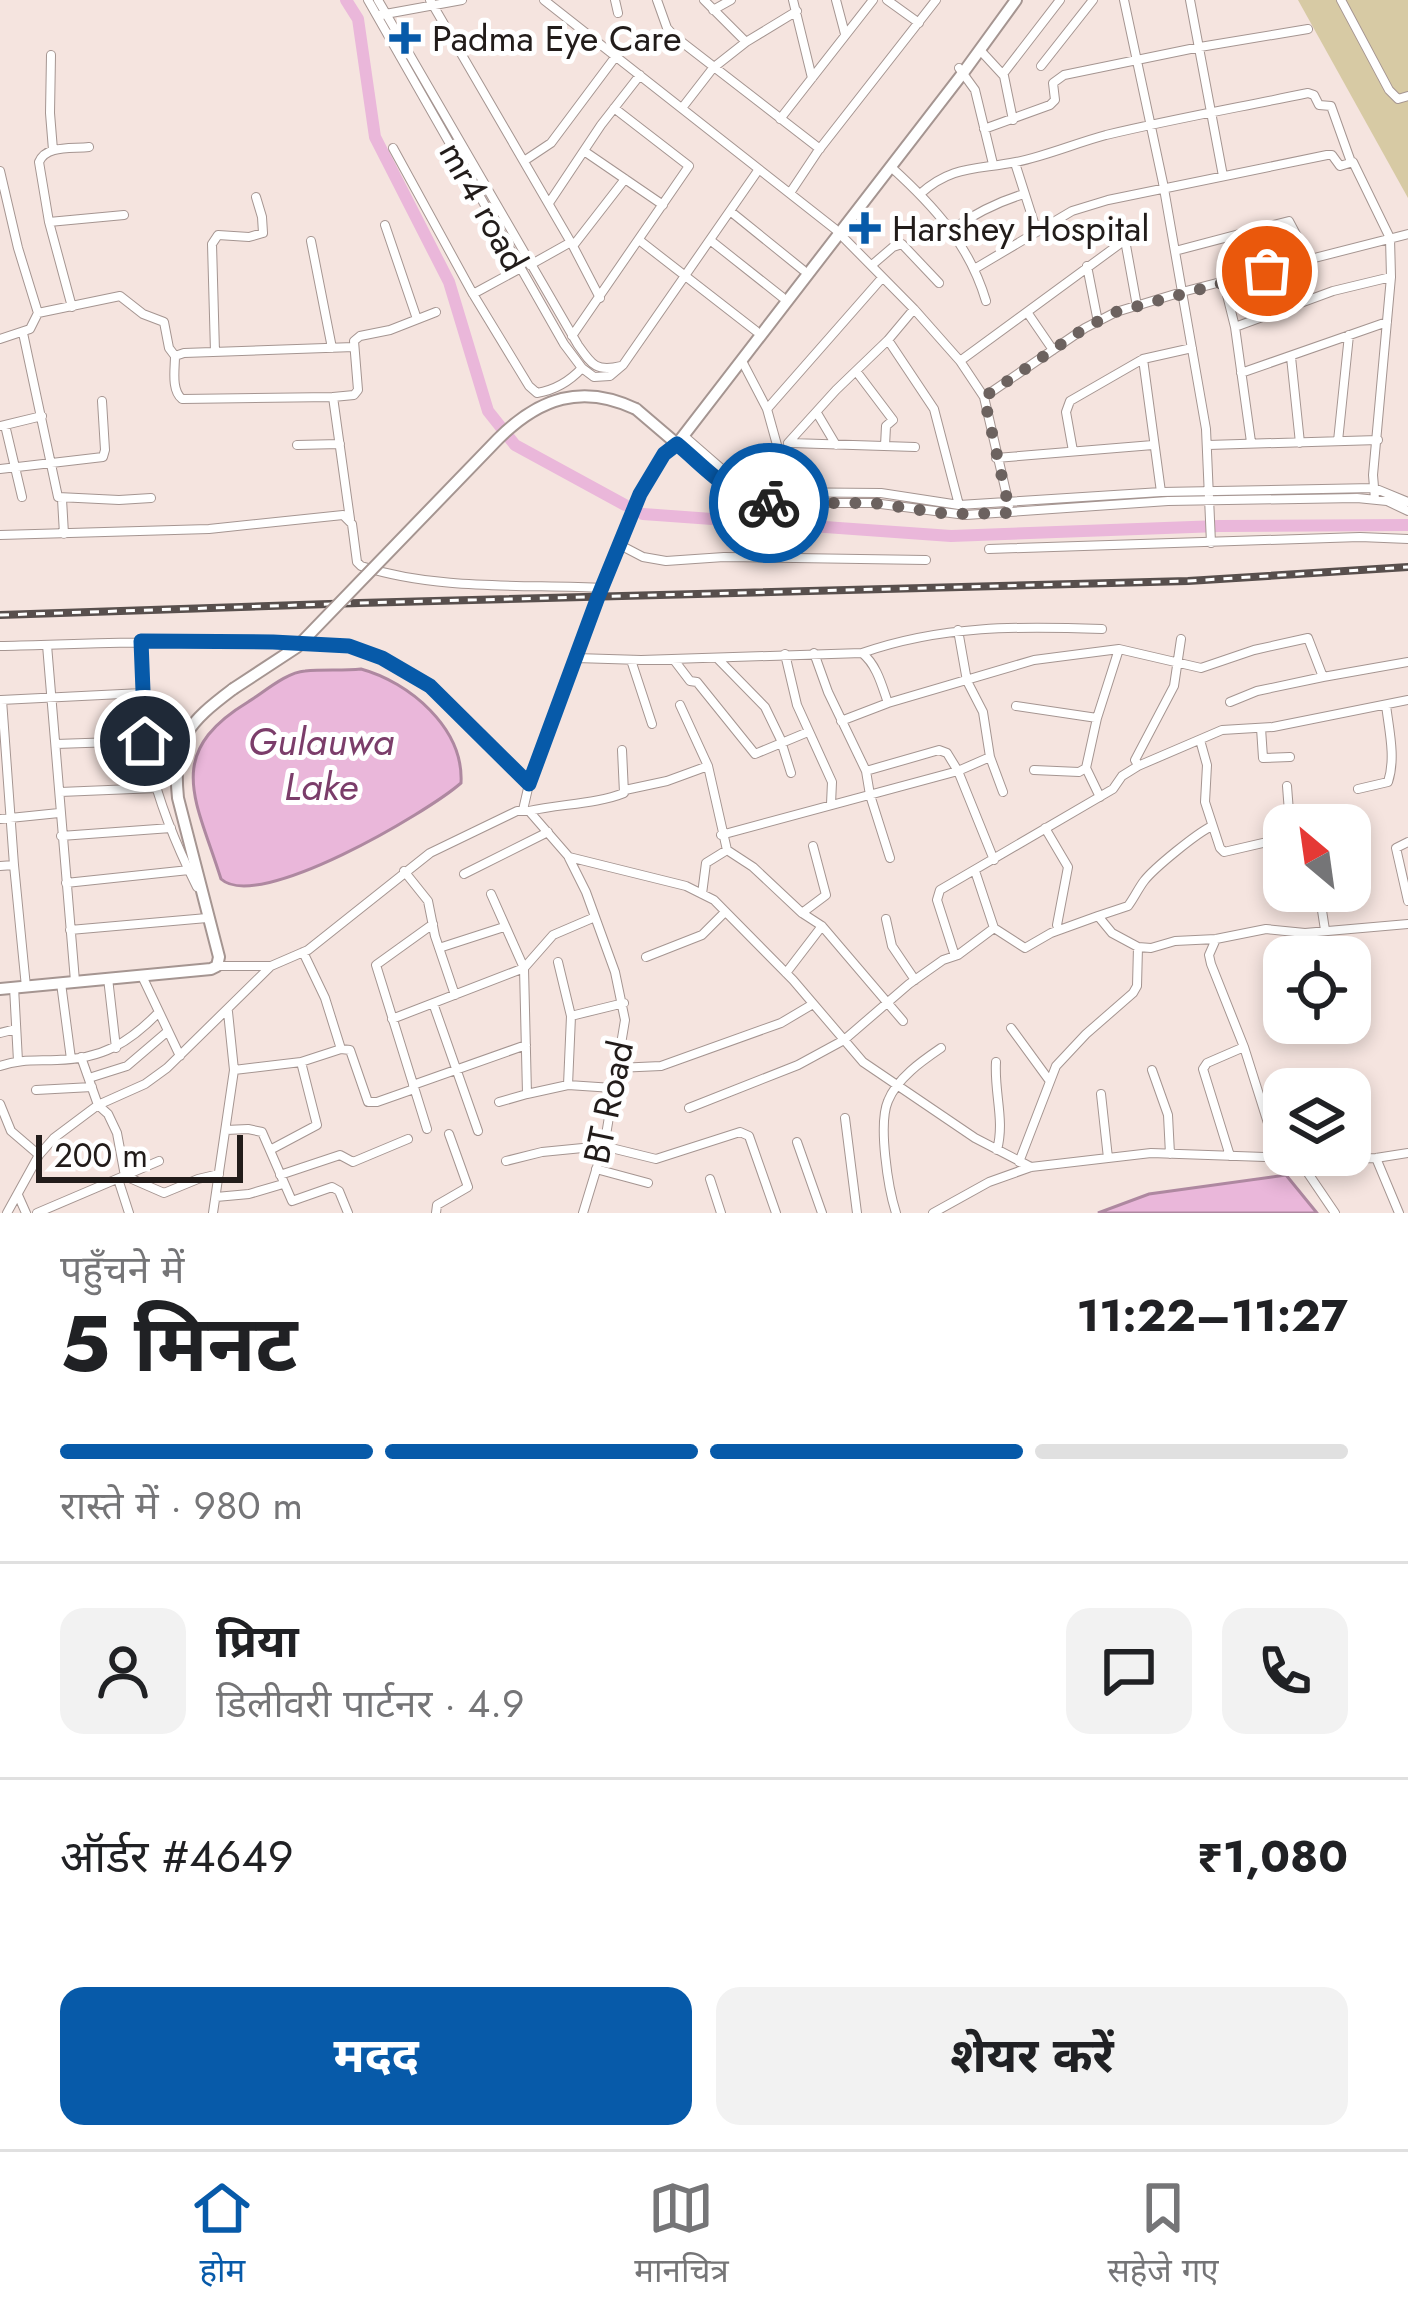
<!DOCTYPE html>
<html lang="hi">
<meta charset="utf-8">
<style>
:root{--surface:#fff;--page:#f2f2f2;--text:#202124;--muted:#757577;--line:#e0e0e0;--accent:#075aa9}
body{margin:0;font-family:Jost,"Noto Sans Devanagari",sans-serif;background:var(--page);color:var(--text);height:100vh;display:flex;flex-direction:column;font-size:45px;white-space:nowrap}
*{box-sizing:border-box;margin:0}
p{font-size:39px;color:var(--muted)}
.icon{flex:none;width:66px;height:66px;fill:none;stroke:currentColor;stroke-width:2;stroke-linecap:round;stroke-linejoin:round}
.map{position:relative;height:1213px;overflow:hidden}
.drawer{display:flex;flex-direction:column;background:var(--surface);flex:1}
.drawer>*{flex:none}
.needle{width:78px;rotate:331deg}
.tools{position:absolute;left:1263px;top:804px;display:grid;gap:24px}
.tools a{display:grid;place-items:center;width:108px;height:108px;border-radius:24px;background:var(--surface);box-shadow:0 6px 18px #0003;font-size:60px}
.scale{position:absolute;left:36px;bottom:30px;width:207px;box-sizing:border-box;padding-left:12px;border:6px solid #221c1a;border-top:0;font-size:33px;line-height:42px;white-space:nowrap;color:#221c1a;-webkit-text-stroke:9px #fff;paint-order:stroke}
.pin{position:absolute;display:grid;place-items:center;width:102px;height:102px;color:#fff;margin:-51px;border:6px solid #fff;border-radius:50%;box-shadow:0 3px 12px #0007}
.courier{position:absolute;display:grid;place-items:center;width:120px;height:120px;margin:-60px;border:9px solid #075aa9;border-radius:50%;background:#fff;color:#222;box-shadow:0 3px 15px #0007}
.head em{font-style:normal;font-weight:700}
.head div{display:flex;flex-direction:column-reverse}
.head{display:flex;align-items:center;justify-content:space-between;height:204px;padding:0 60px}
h1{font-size:78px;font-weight:700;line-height:90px}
.bar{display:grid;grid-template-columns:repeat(4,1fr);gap:18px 12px;align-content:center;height:144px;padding:0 60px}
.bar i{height:15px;border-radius:9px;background:var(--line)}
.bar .selected{background:var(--accent)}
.bar p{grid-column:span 4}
.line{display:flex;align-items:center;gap:30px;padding:0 60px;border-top:3px solid var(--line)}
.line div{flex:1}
.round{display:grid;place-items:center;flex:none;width:126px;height:126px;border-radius:24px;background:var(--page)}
.button{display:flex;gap:24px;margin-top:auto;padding:24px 60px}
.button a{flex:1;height:138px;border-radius:24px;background:var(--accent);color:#fff;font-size:48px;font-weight:700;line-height:138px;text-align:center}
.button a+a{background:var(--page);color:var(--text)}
.tab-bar{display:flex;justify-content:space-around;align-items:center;height:168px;border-top:3px solid var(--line);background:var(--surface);font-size:33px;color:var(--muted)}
.tab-bar a{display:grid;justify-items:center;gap:6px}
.tab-bar .selected{color:var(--accent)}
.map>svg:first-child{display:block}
</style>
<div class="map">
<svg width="1408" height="1213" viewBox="0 0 1408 1213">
<rect width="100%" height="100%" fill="#f5e4df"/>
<path fill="#d7caa4" d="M1298,0H1408V198Z"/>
<path fill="#eab7da" stroke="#ae88a0" stroke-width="3" d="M361,669C409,682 464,728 461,783C428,812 258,913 221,879C197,801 162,754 248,702C264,692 287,672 305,671C324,669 342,671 361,669Z
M1286,1175L1317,1213H1098L1149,1194Z"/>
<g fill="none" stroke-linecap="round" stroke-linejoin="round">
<path stroke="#eab7da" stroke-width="12" d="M346,0L358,19L375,137L449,282L488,411L515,445L625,505
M643,514L951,536L1219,526L1408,525"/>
<defs>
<path id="minor" d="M368,0L564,344L582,368L594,377L610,376L623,365L759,169
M378,0L578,345C592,365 596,372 621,366
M430,0L573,246L600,298
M544,0L835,229L914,309L960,361L984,397L1009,505
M615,0L618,13
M657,0L667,28L674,36L820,149
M704,0L746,42
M793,0L812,78
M836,0L845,34
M887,0L919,23
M1124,0L1163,183L1206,429L1211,543
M1190,0L1223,176
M1341,0L1389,90L1398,99L1408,96
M713,10L731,0
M380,15L462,0
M980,50L1004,76L1013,120
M51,55L50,113L53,150
M1041,66L1093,0
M959,68L975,90L993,164
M1003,74L1060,0
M682,108L713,68L746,42L797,11
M780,119L873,0
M984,129L1050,105L1055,100L1053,83L1064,75L1200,47L1308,29
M393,148L473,294L529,386L537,393C555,390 569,382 582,368
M584,151L663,205
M524,161L551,143L616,56
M1015,163L1037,232
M891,167C934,206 969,244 986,301
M0,171L18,248L38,313L120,296L143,314L164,322L169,348L175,356
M790,193L818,151L936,0
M920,194C952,165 977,170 1016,162C1046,156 1076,143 1106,135C1173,119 1241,107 1308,93L1314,95L1319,105L1331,106L1351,162
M549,203L601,125L640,75
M730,211L803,270
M49,222L124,215
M385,225L417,319
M951,230C974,214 997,202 1024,194
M639,240L756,331
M710,240L782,297
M311,241L332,348
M573,246L625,179
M1175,251L1289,221L1309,259
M530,265L571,242
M872,265L893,247L902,244L939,283
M1087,266L1098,322
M976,268L1072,211L1108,200L1327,155H1332L1340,166L1353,162L1390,238L1391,277L1373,475L1375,499
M1224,283L1235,327L1251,442
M473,294L519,269
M72,307L49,222L39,162C46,145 71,149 89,147
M1027,312L1053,350
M1235,327L1333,291L1391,277
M23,333L58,497L119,500L151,498
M572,336L689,166L614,108
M0,339L30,329L38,313
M888,340L934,409L959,505
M215,352L212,244L218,235L249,237L263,233L262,217L256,197
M1291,357L1300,443
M1143,359L1161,492
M742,361L767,409L777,445V496
M960,361L1125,240L1137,306
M856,371L893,420L886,426L885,446
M1241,373L1387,322
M333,397L182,399C171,390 175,369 175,356L184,353L354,347
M984,397L1085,328L1116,312L1182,292L1408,234
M767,409L882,278
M817,413L836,445
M5,425L22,497
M1,426L42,416
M684,436L738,483L756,492L881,493L959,505L1161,492L1374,488L1408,502
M1338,441L1349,335
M788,443L836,390L888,340L914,309
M791,443L915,447
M297,445L340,444
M1208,445L1378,440
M1073,451L1066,412L1070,401L1143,359L1192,348
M664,455L677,444L737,494L763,503H873L966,515L1168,501L1357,498L1387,501L1408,511
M996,458L1153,445
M0,469L103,457L105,450L102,401
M62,499L64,534
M350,519L333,397L354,395L358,390L354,341L360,336L390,330L436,312
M0,535L209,529L343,515L352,524L357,562L361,566C439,591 523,584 604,588
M620,545L643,557L666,561L724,557L926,560
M989,549L1360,537L1408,539
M958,630L967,681L983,712L990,757L1003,792
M141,642C142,673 140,705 145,736C152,788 174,841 197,887
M47,645L75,981
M0,646C80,644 159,641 239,642C285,642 341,638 384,658C442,686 484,739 529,784
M814,653L828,692L866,771L870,795L890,858
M862,653C942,625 1019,626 1102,629
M785,654L797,705L832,782L831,804
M576,658L641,660L862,653C877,665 882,686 888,703
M717,658L765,707L780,738L791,773
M631,660L652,724
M674,660L690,681L697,682L755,754L808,732
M1,700L142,693
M2,700L14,865L26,987
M1230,702L1257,691L1323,677
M680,705L708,766L727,850L753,867L802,913L822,926L903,1021
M1016,706L1097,718
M841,721L888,703L1034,660L1119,649L1201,668L1254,650L1308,638L1323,677L1408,662
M1261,728L1263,758L1290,757
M1200,740L1207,765L1205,802L1220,848L1224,852L1284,838
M56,744L145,741
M1138,765L1135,760L1174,686L1181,639
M1086,768L1100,797
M1034,770L1079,772L1086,768L1097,718L1119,649
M866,771L939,750L947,753L958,771L994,860
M1287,786L1290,825
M1358,789L1388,782C1396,758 1389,730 1386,705
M625,790L667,781L708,766
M60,792L157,788
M523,810L529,784L598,597L640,494L663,455
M529,811C559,804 597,804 624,793L622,750
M0,819L59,813
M1212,826C1197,833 1154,868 1144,881C1138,889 1134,898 1128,906L1098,916L1112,933L1138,947L1151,948L1175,941L1216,939L1266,929L1305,933L1408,924
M1045,828L1068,867L1057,925L1059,930
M721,835L958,771L990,757
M61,836L171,828
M1408,842L1396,848L1408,901
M569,858L586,892L615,972L625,1020L605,1141L583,1213
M0,866L14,865
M404,871L428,901L435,936L455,995
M975,871L994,928
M464,874L548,832
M66,883L189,870
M1319,891L1325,930
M491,894L524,968L527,1094L568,1085L613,1088
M702,894L706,863L727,850
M802,913L826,895L813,846
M886,919L892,946L915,980
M70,930L207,918
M1216,939L1209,955L1211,964L1244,1047L1279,1158
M439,948L504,927
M303,952L325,998L341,1049L350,1050L368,1102H377L414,1089
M955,956L937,900L940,890L1113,789L1122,776L1138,766L1222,730L1273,727L1408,700
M646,957L702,935L725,912
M558,962L571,1016L568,1085
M217,966H271L308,950L430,853L517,811H529L569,857L686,886L714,900L793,980L863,1062L975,1138L1031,1167
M786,973L822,926
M142,976L180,1056
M108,978L116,1048
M61,983L71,1059
M14,987L18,1061
M433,1003L478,1131
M571,1016L624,1003
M392,1019L524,968L553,935L595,917
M1011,1028L1049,1080
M0,1033L16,1029
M81,1057L98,1105L108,1114L117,1133L125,1176L164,1193L198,1179L219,1174
M996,1062C994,1093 1005,1120 997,1150
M0,1066C20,1059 37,1061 57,1060C102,1059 129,1043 159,1012
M617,1068L661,1066L781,1023L813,1004
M234,1070L301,1062L341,1049
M1152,1070L1168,1115L1170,1154
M89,1078L127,1066L168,1031
M413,1085L526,1045
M36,1090L92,1087
M1101,1094L1108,1158
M499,1102L527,1094
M0,1104L11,1131L39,1155
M689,1108L798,1065L844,1040L909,984L943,960L958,955L994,928L1025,948L1051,933L1098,916
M845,1118L857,1213
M427,1129L376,965L433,924
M226,1130L248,1129L262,1132L292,1201L332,1187L339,1191L348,1213
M797,1142L822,1213
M270,1150L317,1125L301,1062
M1230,1156L1203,1069L1207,1063L1244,1047
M1376,1158L1399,1213
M1299,1160L1335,1213
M506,1161L542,1152L603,1146L656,1159L740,1132L749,1136L776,1213
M1019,1162L1056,1066L1086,1034L1133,993L1137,986L1138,947
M596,1169L648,1183
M280,1175L340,1155L353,1162L408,1139
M118,1179L129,1213
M710,1179L721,1213
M18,1195L26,1213
M216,1197L249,1194L283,1184
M7,1213L39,1155L54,1138L98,1105L145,1084L167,1068L271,966
M37,1213L159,1161
M213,1213L234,1070L228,1012
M436,1213L437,1205L468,1187L449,1134
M896,1213C888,1188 878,1124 888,1101C897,1078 922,1061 941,1048
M933,1213L989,1182L1031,1167L1151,1153L1320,1159L1376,1158L1408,1153"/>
<path id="major" d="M636,409L677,444L963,73L1016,0
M0,989L211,969L217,966L219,957L178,798C172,739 188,723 233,689"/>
</defs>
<use href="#minor" stroke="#a59591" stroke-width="10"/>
<use href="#major" stroke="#a59591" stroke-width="14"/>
<use href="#minor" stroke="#fff" stroke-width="8"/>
<use href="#major" stroke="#fff" stroke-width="10"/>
<defs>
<path id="rail" d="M0,615L359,603L1188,581L1408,567"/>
</defs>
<use href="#rail" stroke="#584f4d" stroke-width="8"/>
<use href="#rail" stroke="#fff" stroke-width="3" stroke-dasharray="9" stroke-linecap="butt"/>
<defs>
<path id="major-bridge" d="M233,689L297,647L498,439C539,398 582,383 636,409"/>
</defs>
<use href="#major-bridge" stroke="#a59591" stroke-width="14" stroke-linecap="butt"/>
<use href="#major-bridge" stroke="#fff" stroke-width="10"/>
</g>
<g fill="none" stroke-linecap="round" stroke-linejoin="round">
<path stroke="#6c625f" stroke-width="12" stroke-dasharray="0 21.6" d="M769,503H873L947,514L1010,513L984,397L1085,328L1116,312L1267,271"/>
<path stroke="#075aa9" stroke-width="15" d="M145,741L141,641L273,642L349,646L382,658L430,686L529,784L598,597L640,494L664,454L677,444C706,468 731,499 769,503"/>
</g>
<g fill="#075aa9" stroke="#fff" stroke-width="4.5">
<path d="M399 20h12v12h12v12h-12v12h-12v-12h-12v-12h12z"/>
<path d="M859 210h12v12h12v12h-12v12h-12v-12h-12v-12h12z"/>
</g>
<g text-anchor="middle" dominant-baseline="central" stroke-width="10" stroke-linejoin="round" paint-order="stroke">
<g font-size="36" fill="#221c1a" stroke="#fff" text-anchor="start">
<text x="432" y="38">Padma Eye Care</text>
<text x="892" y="228">Harshey Hospital</text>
</g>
<g font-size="36" fill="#221c1a" stroke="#fff">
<text transform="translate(484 206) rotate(61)">mr4 road</text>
<text transform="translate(608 1102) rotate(-78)">BT Road</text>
</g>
<g font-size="39" font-style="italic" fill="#7b3d6a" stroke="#fff">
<text x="321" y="741">Gulauwa<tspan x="321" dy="45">Lake</tspan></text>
</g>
</g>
</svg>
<div class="tools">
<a><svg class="needle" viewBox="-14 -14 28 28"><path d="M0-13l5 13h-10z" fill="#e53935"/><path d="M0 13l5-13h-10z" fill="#757577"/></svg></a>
<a><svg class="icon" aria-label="locate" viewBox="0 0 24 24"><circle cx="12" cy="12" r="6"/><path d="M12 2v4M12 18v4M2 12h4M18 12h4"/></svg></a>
<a><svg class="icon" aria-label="layers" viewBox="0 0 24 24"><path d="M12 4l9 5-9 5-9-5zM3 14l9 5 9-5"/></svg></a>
</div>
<div class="scale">200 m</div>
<div class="pin" style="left:1267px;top:271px;background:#ea580c"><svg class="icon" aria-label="bag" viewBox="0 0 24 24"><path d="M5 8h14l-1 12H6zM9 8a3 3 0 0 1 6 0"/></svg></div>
<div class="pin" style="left:145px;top:741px;background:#1f2937"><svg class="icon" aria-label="home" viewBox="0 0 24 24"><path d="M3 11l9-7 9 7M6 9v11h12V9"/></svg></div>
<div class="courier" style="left:769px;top:503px"><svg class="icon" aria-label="bike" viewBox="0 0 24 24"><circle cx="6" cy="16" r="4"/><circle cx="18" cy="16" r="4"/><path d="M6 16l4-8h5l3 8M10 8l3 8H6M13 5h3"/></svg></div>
</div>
<section class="drawer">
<div class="head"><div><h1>5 मिनट</h1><p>पहुँचने में</p></div><em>11:22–11:27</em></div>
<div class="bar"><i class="selected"></i><i class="selected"></i><i class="selected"></i><i></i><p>रास्ते में · 980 m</p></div>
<div class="line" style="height:216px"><a class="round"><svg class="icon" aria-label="person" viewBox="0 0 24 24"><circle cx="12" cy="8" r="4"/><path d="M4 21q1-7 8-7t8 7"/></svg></a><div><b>प्रिया</b><p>डिलीवरी पार्टनर · 4.9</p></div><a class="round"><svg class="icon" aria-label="chat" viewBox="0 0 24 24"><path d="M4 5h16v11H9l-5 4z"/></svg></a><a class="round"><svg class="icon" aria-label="phone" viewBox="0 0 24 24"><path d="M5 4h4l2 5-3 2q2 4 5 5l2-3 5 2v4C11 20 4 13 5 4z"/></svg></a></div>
<div class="line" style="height:156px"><div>ऑर्डर #4649</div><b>₹1,080</b></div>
<div class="button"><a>मदद</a><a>शेयर करें</a></div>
</section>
<nav class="tab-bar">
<a class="selected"><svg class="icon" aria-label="home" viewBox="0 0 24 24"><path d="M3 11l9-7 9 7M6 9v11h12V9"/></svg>होम</a>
<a><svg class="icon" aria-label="map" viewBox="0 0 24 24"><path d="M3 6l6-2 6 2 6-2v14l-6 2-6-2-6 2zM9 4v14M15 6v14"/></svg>मानचित्र</a>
<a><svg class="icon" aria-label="saved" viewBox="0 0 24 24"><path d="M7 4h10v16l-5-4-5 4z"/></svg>सहेजे गए</a>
</nav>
